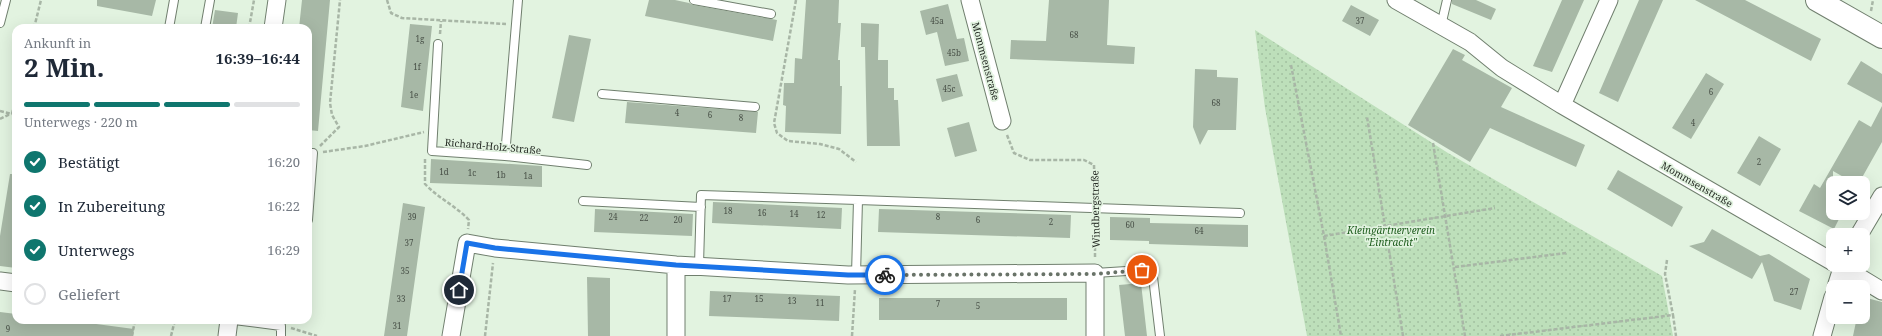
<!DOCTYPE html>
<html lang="de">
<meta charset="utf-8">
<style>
:root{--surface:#fff;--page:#f6f6f7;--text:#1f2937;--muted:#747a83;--line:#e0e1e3;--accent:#0f766e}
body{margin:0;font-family:"Noto Serif",serif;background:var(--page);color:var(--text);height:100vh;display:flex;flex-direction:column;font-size:15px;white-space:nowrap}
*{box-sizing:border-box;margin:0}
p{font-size:13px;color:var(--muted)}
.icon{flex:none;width:22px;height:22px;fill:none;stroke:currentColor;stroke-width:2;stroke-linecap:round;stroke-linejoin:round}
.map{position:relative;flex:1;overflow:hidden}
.details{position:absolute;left:12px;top:24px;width:300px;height:300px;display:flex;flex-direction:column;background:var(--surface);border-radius:12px;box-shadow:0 4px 16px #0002}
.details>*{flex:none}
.tools{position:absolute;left:1826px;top:176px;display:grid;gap:8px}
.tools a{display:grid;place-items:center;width:44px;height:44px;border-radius:8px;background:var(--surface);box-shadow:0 4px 16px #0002;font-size:20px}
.pin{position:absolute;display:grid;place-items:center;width:34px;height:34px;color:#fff;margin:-17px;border:2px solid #fff;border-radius:50%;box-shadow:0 1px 4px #0007}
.courier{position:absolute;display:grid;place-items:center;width:40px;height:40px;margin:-20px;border:3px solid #1a73e8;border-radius:50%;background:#fff;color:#222;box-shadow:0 1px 5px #0007}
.summary em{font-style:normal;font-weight:700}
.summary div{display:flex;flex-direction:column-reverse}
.summary{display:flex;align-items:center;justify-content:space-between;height:68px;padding:0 12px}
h1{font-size:26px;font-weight:700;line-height:30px}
.bar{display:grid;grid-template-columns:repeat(4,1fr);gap:6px 4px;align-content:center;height:48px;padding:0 12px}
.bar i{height:5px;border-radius:3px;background:var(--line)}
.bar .on{background:var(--accent)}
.bar p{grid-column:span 4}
ol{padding:0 12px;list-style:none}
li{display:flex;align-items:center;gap:12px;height:44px}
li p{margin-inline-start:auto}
li .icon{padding:4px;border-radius:50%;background:var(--accent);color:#fff;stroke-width:4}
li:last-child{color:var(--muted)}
li i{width:22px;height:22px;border:2px solid var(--line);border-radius:50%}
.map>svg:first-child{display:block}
</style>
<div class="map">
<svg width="1882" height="336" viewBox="0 0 1882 336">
<defs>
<pattern id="grass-dots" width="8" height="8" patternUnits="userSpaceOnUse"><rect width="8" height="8" fill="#bddfba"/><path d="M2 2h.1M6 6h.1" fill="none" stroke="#a2c0a0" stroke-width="1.8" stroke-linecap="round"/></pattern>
</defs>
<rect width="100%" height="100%" fill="#e2f3e0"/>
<path fill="url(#grass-dots)" d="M1255,30L1448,153L1662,276L1673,336H1307L1265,108Z"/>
<path fill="#a7b8a6" d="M97,0H156L152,16L97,6Z
M302,0H330L318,131L308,130V28H299Z
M649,0H675L689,3L693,5L777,20L773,41L645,16Z
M806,0H839L838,23H841L838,60H840V86H842L841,134L785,132L786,106L783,105L784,83H794L795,58L802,59Z
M1049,0H1109L1107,45L1135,47L1134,64L1010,59L1011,40L1046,41Z
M1452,0H1476L1496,9L1491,20L1452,4Z
M1562,0H1584L1552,72L1533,66Z
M1639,0H1663L1618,102L1599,93Z
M1695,0H1745L1821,39L1811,61Z
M948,4L957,39L964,38L969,61L945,66L937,32L926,35L920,11Z
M1351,5L1379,20L1370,36L1342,21Z
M215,10L238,13L236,28H212Z
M861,23L879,24L878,60H888V88H894V100H898L900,146H867L865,47H861Z
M410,24L432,26L423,111L401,107Z
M569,35L591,39L574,122L552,118Z
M1453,49L1465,55L1462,60L1512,88L1501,107L1585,145L1576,167L1490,128L1470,162L1408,125Z
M1861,61L1882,74V103L1847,84Z
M1195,69L1217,70V77L1238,78L1236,130H1208L1200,145L1193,127Z
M1706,73L1724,84L1691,139L1672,128Z
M957,74L963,96L942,102L936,79Z
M627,102L758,112L756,133L625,123Z
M1882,106V142L1859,183H1854L1833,171V213H1842L1834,229L1799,211L1814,184L1820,188L1859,120L1871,127Z
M969,122L977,151L955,157L947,128Z
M1759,136L1781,149L1760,186L1737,173Z
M431,159L542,166V187L430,183Z
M1618,170L1683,207L1672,227L1607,189Z
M10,174H16V268L0,266V236Z
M713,202L842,208L841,229L712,223Z
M403,203L425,207L407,336H384Z
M595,209L693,214L692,236L594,232Z
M879,209L1071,215L1070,238L878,232Z
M1110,217L1150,218V223L1248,225V247L1149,244V241L1110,240Z
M1712,229L1760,256L1769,254L1810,279L1801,310L1774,301L1762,262L1752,279L1689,246L1704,242Z
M587,277L610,278V336H588Z
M1141,283L1147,336H1125L1119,285Z
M710,291L840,296L839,321L709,316Z
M1863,297L1882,302V336H1853L1857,317H1863Z
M879,298H1067V320H879Z
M0,312L16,314V320H66L134,329L133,336H0Z"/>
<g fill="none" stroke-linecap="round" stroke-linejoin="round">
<defs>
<path id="service" d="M694,0L771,14
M0,23L6,0
M1441,26L1447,0
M169,28L174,0
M205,28L210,0
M438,44L432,151L505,156L587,165
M602,94L755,107
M308,153H313L308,220
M505,156L518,0
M583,201L701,207
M699,265L701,195L858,200
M1095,273L1142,270L1153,277L1160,336
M856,275L858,200L1240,213
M234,320L281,326V336"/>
<path id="minor" d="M970,0L1002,121
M1396,0L1470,42L1502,68L1562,105L1833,262
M273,28L277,0
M1562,105L1609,0
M1859,235L1882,196
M1839,265L1882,291
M0,281L16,283
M1836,287L1843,265
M227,336L229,320
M451,336L467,243L495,248L676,265L848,275L1095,273V336
M676,336V265
M1822,336L1833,297"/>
<path id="primary" d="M1817,0L1882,37"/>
</defs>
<use href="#service" stroke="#707f6e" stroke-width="10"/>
<use href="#minor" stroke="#707f6e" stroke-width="19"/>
<use href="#primary" stroke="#707f6e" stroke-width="24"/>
<path stroke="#a8b6a6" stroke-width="2.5" stroke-dasharray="4 2" stroke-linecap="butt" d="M387,0L391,13L402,18L506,24
M796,0L776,112L774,123L777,133L788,141L820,144L839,149L856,162
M1871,11L1873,0
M34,28L41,0
M249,28L254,0
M440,34L441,21
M1291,65L1324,236L1385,226L1367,117
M0,111L16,115
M12,114L16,98
M0,119L10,114
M1007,135L1014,153L1030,160H1084L1094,165L1095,198
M1433,143L1465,336
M320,146L339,127L332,115L330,103L340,0
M323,152L365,146L424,132
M425,159V184C438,198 456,206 469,220L468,229
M1095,217V258
M1324,236L1341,336
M1667,260L1665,274L1673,315
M1455,267L1567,253
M291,328L317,336
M132,336L135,320
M171,336L175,320
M485,336L493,263
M852,336L855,289
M1403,336L1385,226L1495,208
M1500,336L1673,315L1676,336"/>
<use href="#service" stroke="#fff" stroke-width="8"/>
<use href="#minor" stroke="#fff" stroke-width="17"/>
<use href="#primary" stroke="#fff" stroke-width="22"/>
</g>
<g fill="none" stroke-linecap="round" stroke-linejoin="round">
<path stroke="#697368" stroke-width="4" stroke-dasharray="0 7.2" d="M885,275L1095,274L1142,270"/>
<path stroke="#1a73e8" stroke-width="5" d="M459,290L467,243L495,248L676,265L848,275H885"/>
</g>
<g text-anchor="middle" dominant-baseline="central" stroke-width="3.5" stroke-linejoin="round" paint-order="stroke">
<g font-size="8" fill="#485047">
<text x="937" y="20">45a</text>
<text x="1360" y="20">37</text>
<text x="1074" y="34">68</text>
<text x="420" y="38">1g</text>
<text x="954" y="52">45b</text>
<text x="417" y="66">1f</text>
<text x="949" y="88">45c</text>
<text x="1711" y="91">6</text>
<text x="414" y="94">1e</text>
<text x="1216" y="102">68</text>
<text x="677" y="112">4</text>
<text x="710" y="114">6</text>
<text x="741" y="117">8</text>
<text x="1693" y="122">4</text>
<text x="1759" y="161">2</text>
<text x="444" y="171">1d</text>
<text x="472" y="172">1c</text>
<text x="501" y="174">1b</text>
<text x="528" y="175">1a</text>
<text x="728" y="210">18</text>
<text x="762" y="212">16</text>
<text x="794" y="213">14</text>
<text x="821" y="214">12</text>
<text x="412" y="216">39</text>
<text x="613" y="216">24</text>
<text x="938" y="216">8</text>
<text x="644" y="217">22</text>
<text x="678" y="219">20</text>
<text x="978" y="219">6</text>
<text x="1051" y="221">2</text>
<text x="1130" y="224">60</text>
<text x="1199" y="230">64</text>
<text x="409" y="242">37</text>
<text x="405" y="270">35</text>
<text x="1794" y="291">27</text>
<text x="401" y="298">33</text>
<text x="727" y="298">17</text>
<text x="759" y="298">15</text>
<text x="792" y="300">13</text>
<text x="820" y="302">11</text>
<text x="938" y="303">7</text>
<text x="978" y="305">5</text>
<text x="397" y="325">31</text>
<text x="8" y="328">9</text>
</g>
<g font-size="10" fill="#282e27" stroke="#e2f3e0">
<text transform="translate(986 61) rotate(75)">Mommsenstraße</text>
<text transform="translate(493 146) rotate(5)">Richard-Holz-Straße</text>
<text transform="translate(1697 184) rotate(30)">Mommsenstraße</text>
<text transform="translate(1095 209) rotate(-91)">Windbergstraße</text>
</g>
<g font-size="10" font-style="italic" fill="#1e5d1d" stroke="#e2f3e0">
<text x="1391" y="230">Kleingärtnerverein<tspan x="1391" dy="12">"Eintracht"</tspan></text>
</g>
</g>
</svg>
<div class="tools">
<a><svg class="icon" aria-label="layers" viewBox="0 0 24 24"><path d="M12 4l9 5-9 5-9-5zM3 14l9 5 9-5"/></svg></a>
<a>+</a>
<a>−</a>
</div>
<div class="pin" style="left:1142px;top:270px;background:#ea580c"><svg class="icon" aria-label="bag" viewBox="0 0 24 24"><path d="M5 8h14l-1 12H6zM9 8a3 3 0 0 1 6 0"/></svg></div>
<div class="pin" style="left:459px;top:290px;background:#1f2937"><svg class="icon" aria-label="home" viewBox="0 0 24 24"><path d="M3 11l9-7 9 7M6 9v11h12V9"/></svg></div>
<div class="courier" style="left:885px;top:275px"><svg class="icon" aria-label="bike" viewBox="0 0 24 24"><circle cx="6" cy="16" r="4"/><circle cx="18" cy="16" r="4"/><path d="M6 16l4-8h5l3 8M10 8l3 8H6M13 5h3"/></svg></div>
<section class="details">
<div class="summary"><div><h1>2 Min.</h1><p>Ankunft in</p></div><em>16:39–16:44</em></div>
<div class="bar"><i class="on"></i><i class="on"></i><i class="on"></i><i></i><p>Unterwegs · 220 m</p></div>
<ol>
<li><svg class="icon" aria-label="check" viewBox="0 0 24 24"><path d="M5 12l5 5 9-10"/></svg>Bestätigt<p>16:20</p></li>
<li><svg class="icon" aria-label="check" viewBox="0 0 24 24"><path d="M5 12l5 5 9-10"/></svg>In Zubereitung<p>16:22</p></li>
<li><svg class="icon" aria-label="check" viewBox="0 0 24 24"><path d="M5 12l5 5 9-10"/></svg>Unterwegs<p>16:29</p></li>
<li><i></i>Geliefert</li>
</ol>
</section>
</div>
